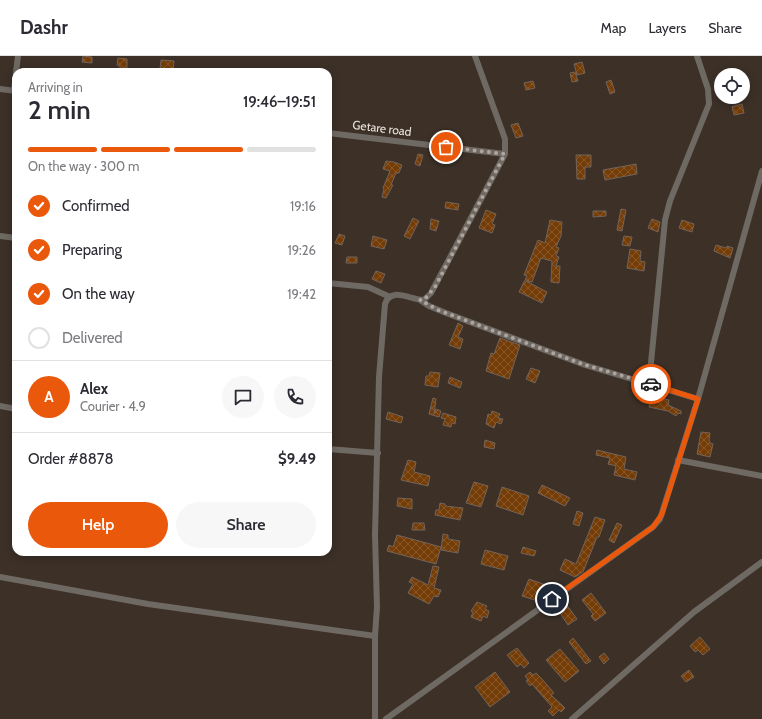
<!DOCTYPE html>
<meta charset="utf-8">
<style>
:root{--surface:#fff;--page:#f7f7f7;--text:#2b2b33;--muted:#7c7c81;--line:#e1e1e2;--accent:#ea580c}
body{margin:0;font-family:Cabin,sans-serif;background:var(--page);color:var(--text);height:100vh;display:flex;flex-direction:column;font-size:15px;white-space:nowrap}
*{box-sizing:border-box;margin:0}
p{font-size:13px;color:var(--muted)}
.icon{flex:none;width:22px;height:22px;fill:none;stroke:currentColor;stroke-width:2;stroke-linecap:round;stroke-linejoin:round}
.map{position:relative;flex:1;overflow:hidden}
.panel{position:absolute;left:12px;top:12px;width:320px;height:488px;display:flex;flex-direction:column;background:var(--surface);border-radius:12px;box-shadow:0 2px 10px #0003}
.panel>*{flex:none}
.fabs{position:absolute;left:714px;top:12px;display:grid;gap:8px}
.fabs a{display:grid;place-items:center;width:36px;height:36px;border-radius:50%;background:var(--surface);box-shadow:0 2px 10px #0003;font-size:20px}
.pin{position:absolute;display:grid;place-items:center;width:34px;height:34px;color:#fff;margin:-17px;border:2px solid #fff;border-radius:50%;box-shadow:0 1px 4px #0007}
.courier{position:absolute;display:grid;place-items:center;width:40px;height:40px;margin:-20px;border:3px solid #ea580c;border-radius:50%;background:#fff;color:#222;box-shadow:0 1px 5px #0007}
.head em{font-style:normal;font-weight:600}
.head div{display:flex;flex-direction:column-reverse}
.head{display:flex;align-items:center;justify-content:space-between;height:68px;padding:0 16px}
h1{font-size:26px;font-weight:600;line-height:30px}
.bar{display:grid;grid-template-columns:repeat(4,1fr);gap:6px 4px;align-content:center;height:48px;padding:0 16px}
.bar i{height:5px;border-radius:3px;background:var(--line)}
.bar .on{background:var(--accent)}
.bar p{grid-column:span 4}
.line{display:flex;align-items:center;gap:10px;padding:0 16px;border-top:1px solid var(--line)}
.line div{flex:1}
.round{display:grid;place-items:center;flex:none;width:42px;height:42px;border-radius:21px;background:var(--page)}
ol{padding:0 16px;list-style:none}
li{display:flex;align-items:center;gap:12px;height:44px}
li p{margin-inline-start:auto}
li .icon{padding:4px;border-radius:50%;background:var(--accent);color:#fff;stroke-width:4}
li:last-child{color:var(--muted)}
li i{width:22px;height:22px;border:2px solid var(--line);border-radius:50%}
.cta{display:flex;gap:8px;margin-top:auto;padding:8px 16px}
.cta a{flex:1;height:46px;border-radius:24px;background:var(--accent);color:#fff;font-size:16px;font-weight:600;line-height:46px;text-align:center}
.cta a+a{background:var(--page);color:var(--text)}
header{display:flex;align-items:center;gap:24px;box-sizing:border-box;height:56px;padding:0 20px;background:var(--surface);border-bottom:1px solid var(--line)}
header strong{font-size:19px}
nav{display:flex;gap:22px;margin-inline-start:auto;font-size:14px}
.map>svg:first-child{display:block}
</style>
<header>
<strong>Dashr</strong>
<nav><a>Map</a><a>Layers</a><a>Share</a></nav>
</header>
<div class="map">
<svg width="762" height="663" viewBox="0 0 762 663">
<defs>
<pattern id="building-cross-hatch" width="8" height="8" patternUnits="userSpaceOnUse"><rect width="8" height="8" fill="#743c07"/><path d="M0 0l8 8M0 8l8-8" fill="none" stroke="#88582b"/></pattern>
</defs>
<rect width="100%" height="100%" fill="#3c3027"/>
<path fill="url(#building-cross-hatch)" stroke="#73645a" d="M83,0L92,1V7L82,6Z
M118,2L127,3V14L120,13V10L117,9Z
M161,4L174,5L173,14L160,13Z
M582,6L585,17L577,19L574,8Z
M575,16L578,25L572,26L570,17Z
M611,24L615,36L610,38L606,26Z
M533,25L535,32L526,34L524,27Z
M742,48L744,57L734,59L732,51Z
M518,67L523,80L516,82L511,69Z
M418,98L423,99L420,110L415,108Z
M576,99H591V111H585V123H577Z
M386,105L394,106L402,109L399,117H396L391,129H393L386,142L382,141L384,133L383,132L390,115L383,113Z
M636,108L637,118L605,124L603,114Z
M446,146L459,148L458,154L445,152Z
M621,153L626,154L622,175L617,174Z
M486,154L496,158L492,168L495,169L492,177L479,172Z
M593,155H606V160L593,161Z
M413,162L419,165L410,183L404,180Z
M431,163L439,165L436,175L430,173Z
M652,163L660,166L658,176L648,172Z
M550,164L562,166L561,180L556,191L559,192L556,200L559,201L556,210H560L559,227L551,226L552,205L541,202L532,226L526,225L547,236L542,247L519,236L527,220L524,219L538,184L545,187Z
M682,164L694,168L692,176L679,172Z
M339,178L345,180L342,189L335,187Z
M373,180L387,184L384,193L371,190Z
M624,180L632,181L630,190L622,189Z
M716,189L726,192L727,190L733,192L730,202L714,195Z
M630,193L641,195L640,205L645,206L644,215L627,212Z
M347,201H357V207H346Z
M376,215L385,218L381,227L372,223Z
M458,267L463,270L458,281L463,283L460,293L449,289Z
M500,282L520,289L509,323L486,315L491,297L494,298Z
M531,312L540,315L535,327L526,323Z
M430,316L440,317L438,331L425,329L426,320H429Z
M450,321L462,326L460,332L448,327Z
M433,342L436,343L434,358L436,353L441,355L439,361L429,358Z
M658,342L669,344L668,349L681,355V358L678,357L676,360L668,355L649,351L650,345L657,346Z
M492,355L500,358L498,362L503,363L501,368L496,366L494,372L486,368L488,358L491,359Z
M388,356L403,361L401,367L386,363Z
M443,357L456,361L455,368L452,367L451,371L443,369L445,363L441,362Z
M701,376L710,377L709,384L710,387L713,388L710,401L697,398Z
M485,384L495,387L494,393L484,391Z
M597,394L626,401L624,413L637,416L635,424L614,419L616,410L608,408L610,402L596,399Z
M408,404L416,406L414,416L430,420L428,430L401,424Z
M474,426L488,430L481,451L466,447Z
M542,429L570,442L565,450L538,437Z
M502,431L529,440L523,459L496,450Z
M398,442L412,443V453L397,450Z
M440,447L445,448V450L463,452L460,464L435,459L436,454H439Z
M577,455L583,457L579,470L573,468Z
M595,461L605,464L599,481H597L583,516L575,521L560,514L565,503L576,508Z
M413,467H424L425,474H412Z
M617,467L622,469L614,487L609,484Z
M443,478L448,479V483L460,485L458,497L441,494Z
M397,479L441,491L436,508L387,495L389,489L393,491Z
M523,491L536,495L534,500L521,497Z
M485,494L508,500L504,514L481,508Z
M433,510L439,511L434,532L441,534L438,541L434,540L429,548L408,537L413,528L409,526L412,521L428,529Z
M529,523L557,533L556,535L552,538L545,536L541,546L522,540Z
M591,537L606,557L595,565L591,560L593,558L582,544Z
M477,546L487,550L485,553L489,555L487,562L483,560L481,565L471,561L473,556L471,555Z
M566,548L577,563L568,569L558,554Z
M700,581L710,593L703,599L698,594L695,596L690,590Z
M573,582L591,605L586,608L569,586Z
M517,592L529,607L524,612L521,608L517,611L507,599Z
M560,593L579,615L565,626L546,604Z
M604,597L609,603L604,608L599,601Z
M689,614L694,621L686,626L681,620Z
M495,616L510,636L490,651L475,631Z
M530,616L533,619L536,617L541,622L554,637L551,639L565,652L561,656L559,654L553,660L548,655L552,651L532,628L530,630L526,625L528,624L525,620Z"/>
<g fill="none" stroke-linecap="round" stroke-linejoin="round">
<path stroke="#6f6964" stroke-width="6" d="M16,16L18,0
M0,33L16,35
M14,35L16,17
M328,77L505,98
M0,180L16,182
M328,227L368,231L390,241
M420,244L429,250L446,257L585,309L698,343
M649,327L665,164L670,145L709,48L708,33L697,0
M0,350L16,353
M328,393L378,397
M678,404L762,420
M0,521L148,548L375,580
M375,663V580L377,551L375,479L379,321L385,248C391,230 410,244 424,244L431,237L505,98V83L475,0
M386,663L653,471L660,463L698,343L762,115
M572,663L694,556L762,506"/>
</g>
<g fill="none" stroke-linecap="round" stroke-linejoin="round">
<path stroke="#afa59f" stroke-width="4" stroke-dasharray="0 7.2" d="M446,91L505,98L435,231L424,244H420L438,254L585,309L651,328"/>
<path stroke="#ea580c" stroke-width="5" d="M552,543L653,471L662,458L698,343L651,328"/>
</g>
<g text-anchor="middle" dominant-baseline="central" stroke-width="3.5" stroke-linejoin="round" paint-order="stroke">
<g font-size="12" fill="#ede4df" stroke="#3c3027">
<text transform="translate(382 72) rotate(7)">Getare road</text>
</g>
</g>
</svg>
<div class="fabs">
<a><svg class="icon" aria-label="locate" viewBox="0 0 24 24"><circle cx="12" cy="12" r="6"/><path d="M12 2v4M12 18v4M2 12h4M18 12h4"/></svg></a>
</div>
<div class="pin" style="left:446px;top:91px;background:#ea580c"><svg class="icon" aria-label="bag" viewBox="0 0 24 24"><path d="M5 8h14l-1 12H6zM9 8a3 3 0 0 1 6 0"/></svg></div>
<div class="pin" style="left:552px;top:543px;background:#1f2937"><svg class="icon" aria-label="home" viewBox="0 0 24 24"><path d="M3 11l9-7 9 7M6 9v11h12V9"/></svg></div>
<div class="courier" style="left:651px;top:328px"><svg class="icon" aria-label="car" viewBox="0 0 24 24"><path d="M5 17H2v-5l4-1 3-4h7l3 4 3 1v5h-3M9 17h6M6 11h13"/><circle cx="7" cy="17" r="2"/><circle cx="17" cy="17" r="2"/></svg></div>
<section class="panel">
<div class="head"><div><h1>2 min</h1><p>Arriving in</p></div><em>19:46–19:51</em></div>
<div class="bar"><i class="on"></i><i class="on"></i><i class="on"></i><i></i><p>On the way · 300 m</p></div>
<ol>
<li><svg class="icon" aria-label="check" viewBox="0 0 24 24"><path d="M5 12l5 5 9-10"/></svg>Confirmed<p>19:16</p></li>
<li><svg class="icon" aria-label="check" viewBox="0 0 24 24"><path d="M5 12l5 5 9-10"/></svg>Preparing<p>19:26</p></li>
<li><svg class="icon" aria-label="check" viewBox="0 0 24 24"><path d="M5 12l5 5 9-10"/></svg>On the way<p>19:42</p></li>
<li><i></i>Delivered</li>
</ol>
<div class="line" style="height:72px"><b class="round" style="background:var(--accent);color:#fff">A</b><div><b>Alex</b><p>Courier · 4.9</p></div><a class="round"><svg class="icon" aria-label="chat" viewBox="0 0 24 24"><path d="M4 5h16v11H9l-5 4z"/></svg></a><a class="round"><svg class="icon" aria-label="phone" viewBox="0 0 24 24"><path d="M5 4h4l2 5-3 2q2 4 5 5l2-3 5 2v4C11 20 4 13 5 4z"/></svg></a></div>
<div class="line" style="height:52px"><div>Order #8878</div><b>$9.49</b></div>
<div class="cta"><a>Help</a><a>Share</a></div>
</section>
</div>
